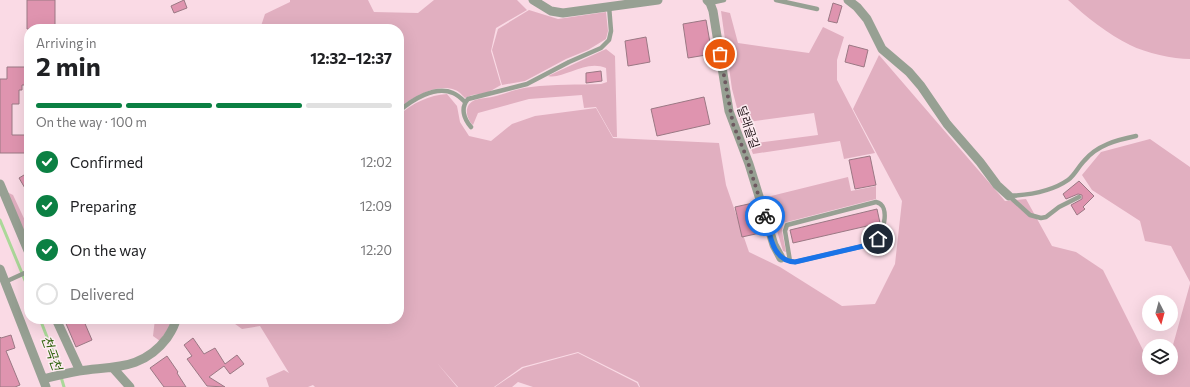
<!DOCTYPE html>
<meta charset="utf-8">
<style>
:root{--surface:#fff;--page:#f2f2f2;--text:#202124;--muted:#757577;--line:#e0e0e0;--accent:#0b8043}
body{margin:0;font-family:Commissioner,"Noto Sans KR",sans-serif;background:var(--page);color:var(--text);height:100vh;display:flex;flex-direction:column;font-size:15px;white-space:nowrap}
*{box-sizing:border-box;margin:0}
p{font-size:13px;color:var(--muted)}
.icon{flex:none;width:22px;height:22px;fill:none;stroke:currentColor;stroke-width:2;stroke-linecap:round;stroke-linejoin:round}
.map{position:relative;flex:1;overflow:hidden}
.sheet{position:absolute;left:24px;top:24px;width:380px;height:300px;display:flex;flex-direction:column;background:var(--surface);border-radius:16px;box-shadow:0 4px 16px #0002}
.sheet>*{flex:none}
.needle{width:26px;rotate:174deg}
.controls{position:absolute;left:1142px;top:295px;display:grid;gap:8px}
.controls a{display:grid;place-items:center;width:36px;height:36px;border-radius:50%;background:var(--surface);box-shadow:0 4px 16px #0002;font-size:20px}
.pin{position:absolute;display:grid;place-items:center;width:34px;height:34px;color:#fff;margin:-17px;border:2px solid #fff;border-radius:50%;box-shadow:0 1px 4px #0007}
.courier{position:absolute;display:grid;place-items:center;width:40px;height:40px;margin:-20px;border:3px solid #1a73e8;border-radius:50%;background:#fff;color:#222;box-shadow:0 1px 5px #0007}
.overview em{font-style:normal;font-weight:700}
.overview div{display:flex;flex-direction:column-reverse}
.overview{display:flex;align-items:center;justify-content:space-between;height:68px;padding:0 12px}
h1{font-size:26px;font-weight:700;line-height:30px}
.bar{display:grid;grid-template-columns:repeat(4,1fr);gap:6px 4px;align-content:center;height:48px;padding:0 12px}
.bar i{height:5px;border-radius:3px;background:var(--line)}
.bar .active{background:var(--accent)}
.bar p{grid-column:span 4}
ol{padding:0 12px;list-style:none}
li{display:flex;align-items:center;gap:12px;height:44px}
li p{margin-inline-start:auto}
li .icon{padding:4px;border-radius:50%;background:var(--accent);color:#fff;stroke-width:4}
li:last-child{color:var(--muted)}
li i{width:22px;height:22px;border:2px solid var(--line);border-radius:50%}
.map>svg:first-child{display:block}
</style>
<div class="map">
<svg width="1190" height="387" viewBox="0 0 1190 387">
<rect width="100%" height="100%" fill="#fadae5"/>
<path fill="#e1afc0" d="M290,0H368L374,12L418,13L434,0H517L527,10L496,28L491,51L501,85L487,93L472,95L465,98C462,95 459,91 455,90C437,83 413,97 399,108V29H260L265,14L290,2Z
M1068,0H1190V59C1173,59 1146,53 1130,45C1109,35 1085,16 1068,0Z
M529,10L558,19L606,12L608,31L606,39L588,50L566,59L525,81L502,85L492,50L498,29Z
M721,11L730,13L738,43L809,53L823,27L844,37L837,60V80L875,153L844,159L840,141L753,154L749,144L818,135L814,113L741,123L732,89Z
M606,49L615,56L617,137H613L596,107L584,108L582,95L529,99L478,113L473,125C466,118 463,105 475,100C481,98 489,98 496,96C507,93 519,88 531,87C554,84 578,85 601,84L607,82L606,68C585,59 563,80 548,76Z
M879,55L1005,201L1026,199L1052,246L1076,252L1103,270L1143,350H1149V368H1171V352L1190,284V387H640L638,382L578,352L522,367L494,387H458L437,363L422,338L437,363L457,387H315L313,385L308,387H269L266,378L284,370L289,373L260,326L242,329L231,321L232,319H399V115C413,103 429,95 447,94L457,106L460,122L469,136L491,141L512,124L535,116L596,108L613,138L719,143L726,185L749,252L780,267L842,306L875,304L895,264L902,201L853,109Z
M1150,139L1190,167V282L1171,246L1145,241L1140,221L1092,190L1082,175L1101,152Z
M848,177L851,191L876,186V199L783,223L782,231L786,252L783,251L767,197Z
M5,191L13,195L29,229V247Z
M155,319H174L160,341L153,336Z
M578,353L637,383L639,387H533L518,382L512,387H495L523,368Z"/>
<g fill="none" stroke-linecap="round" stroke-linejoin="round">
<path stroke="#abd899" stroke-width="3" d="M0,220L29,290
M40,319L56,360L64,387"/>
</g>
<path fill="#df94af" stroke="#9b7884" d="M27,0H55V29H27Z
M184,0L187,8L174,13L171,6Z
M833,3L842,6L837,23L828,21Z
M706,20L712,54L688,58L683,24Z
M646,37L650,62L628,66L625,41Z
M849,45L868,50L864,67L845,62Z
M7,67H29V85H22V90H19V104H12V135H29V153H0V79H7Z
M601,71L602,81L586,83V73Z
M704,97L710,124L657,136L651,109Z
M870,156L876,185L855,189L849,160Z
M29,172V195L19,178Z
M1079,181L1094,196L1083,207L1085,209L1077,215L1071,205L1082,199V195L1078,194L1066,199L1063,194Z
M753,203L760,233L742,237L735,207Z
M877,209L880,223L793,243L790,230Z
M64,319H83L92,340L76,347Z
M11,335L15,348L6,351L20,385L15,387H0V337L1,338Z
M193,338L204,354L215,348L225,364L237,355L244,364L230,374L224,366L209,377L225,387L207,386L187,359L192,356L184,345Z
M167,356L178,372L177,373L186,387H164L150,368Z"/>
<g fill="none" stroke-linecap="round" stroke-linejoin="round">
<path stroke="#97a093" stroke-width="4.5" d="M776,0L817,9
M710,3L724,0
M399,111C412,100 435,85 453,93C458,95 462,99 465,102
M471,127C464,119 460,108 468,99L527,84L569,62L601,48L609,40L611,31L609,6
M1009,196C1029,195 1051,192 1068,180C1075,175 1078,167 1084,161C1097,145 1117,140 1136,136
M1009,196L1030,215L1041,218L1046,217L1059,207L1079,197
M781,258C786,260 790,261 795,262L872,244C883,238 892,205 876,202L787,225L785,231L790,261
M5,282L29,271"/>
<path stroke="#97a093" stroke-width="9" d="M533,0L551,11L563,13L658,0
M707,0L710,3L713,11L729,111L749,164L774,245L781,258
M848,0L857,7L867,19L882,49L909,72L921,86L947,124L980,162L997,185L1009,196
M0,184L29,253
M0,269L46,387
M56,319L80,371
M113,368L130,387
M43,379C55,376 67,373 79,371C114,366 143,370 167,338C171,332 175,326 176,319"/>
</g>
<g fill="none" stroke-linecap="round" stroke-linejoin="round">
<path stroke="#6e5960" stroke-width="4" stroke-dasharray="0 7.2" d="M720,54L733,124L746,156L765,216"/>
<path stroke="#1a73e8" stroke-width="5" d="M765,216C770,234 772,261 795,262L872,244L878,239"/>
</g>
<g text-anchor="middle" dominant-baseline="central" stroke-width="3" stroke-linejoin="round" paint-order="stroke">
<g font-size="12" fill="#221419" stroke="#fdecf1">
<text transform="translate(749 127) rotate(71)">달래골길</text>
</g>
<g font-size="13" font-style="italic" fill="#295e05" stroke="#fdecf1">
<text transform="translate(52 353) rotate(70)">천곡천</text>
</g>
</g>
</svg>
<div class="controls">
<a><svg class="needle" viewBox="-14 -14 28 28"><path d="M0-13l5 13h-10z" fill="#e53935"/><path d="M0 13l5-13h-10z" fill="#757577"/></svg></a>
<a><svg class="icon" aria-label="layers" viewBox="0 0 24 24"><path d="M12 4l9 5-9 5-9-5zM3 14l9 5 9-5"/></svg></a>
</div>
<div class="pin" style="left:720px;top:54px;background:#ea580c"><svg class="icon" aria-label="bag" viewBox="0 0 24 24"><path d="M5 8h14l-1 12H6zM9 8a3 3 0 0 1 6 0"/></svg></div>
<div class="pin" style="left:878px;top:239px;background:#1f2937"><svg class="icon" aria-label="home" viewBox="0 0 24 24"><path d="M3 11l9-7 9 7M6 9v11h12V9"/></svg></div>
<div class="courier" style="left:765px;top:216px"><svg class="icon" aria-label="bike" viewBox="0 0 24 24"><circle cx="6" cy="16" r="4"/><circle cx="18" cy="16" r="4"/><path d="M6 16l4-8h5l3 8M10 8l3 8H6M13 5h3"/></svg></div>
<section class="sheet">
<div class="overview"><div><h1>2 min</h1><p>Arriving in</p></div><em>12:32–12:37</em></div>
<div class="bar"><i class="active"></i><i class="active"></i><i class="active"></i><i></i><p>On the way · 100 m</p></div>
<ol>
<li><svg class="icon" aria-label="check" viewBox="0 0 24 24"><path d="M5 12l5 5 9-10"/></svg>Confirmed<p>12:02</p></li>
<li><svg class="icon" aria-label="check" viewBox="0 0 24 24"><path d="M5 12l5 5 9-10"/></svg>Preparing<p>12:09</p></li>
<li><svg class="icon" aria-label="check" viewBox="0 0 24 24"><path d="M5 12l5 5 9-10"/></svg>On the way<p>12:20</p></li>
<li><i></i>Delivered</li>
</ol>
</section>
</div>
